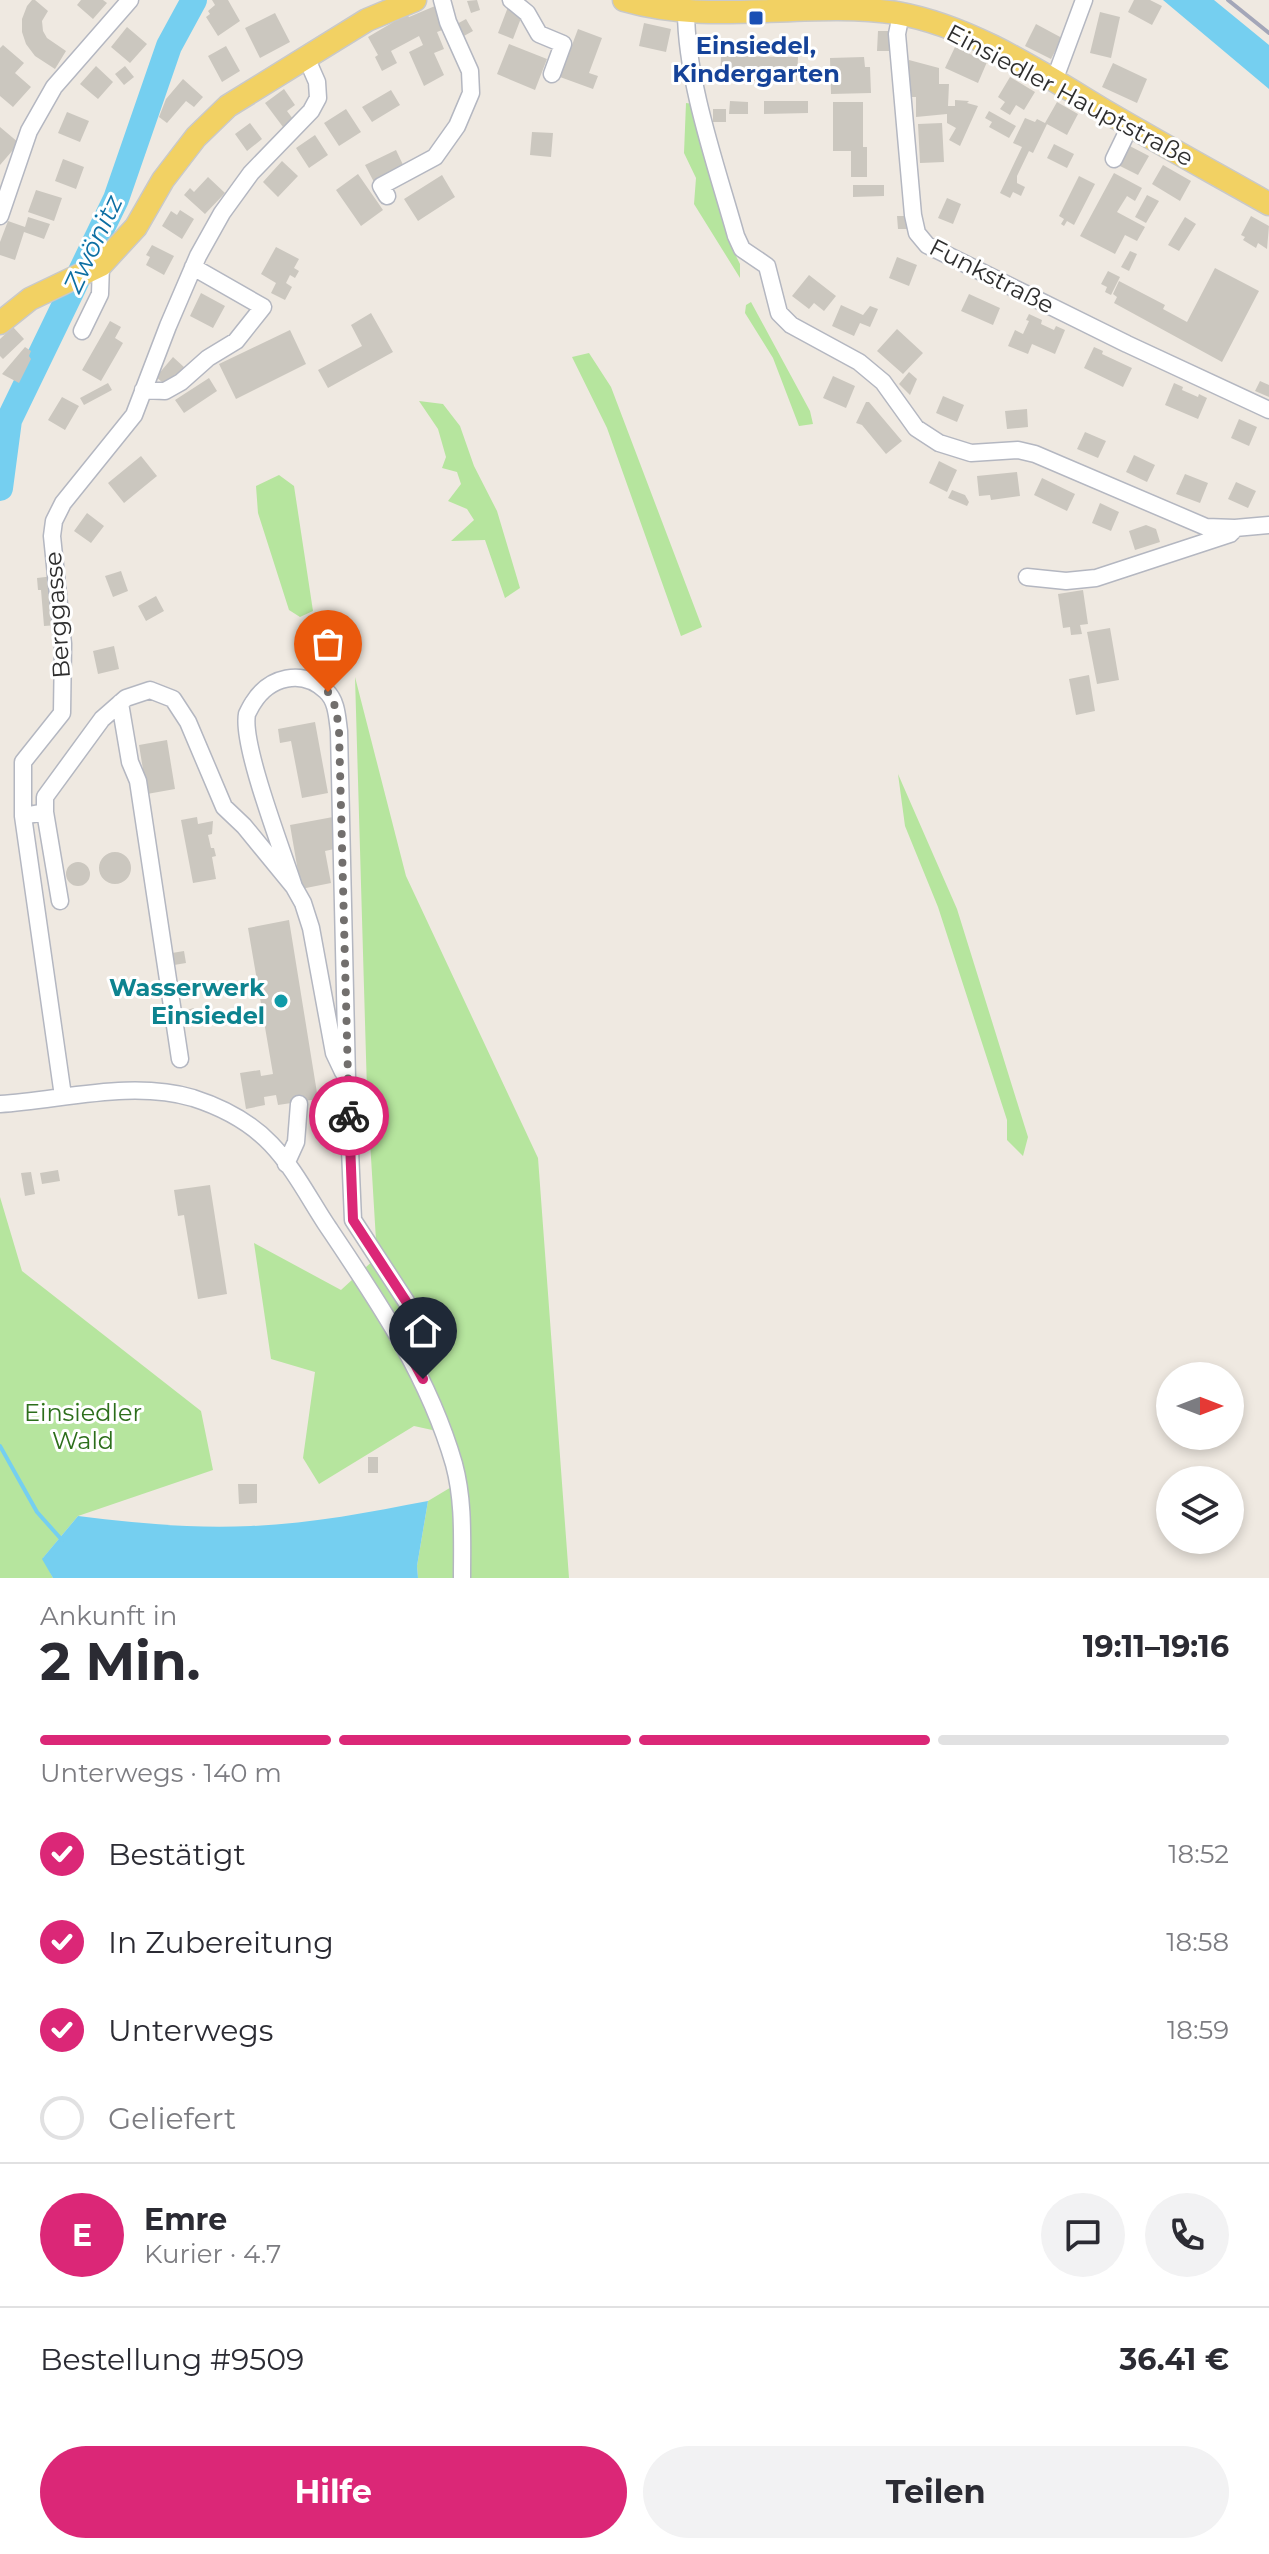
<!DOCTYPE html>
<html lang="de">
<meta charset="utf-8">
<style>
:root{--surface:#fff;--page:#f2f2f3;--text:#2b2b33;--muted:#7c7c81;--line:#e1e1e2;--accent:#db2777}
body{margin:0;font-family:Montserrat,sans-serif;background:var(--page);color:var(--text);height:100vh;display:flex;flex-direction:column;font-size:30px;white-space:nowrap}
*{box-sizing:border-box;margin:0}
p{font-size:26px;color:var(--muted)}
.icon{flex:none;width:44px;height:44px;fill:none;stroke:currentColor;stroke-width:2;stroke-linecap:round;stroke-linejoin:round}
.map{position:relative;height:1578px;overflow:hidden}
.side{display:flex;flex-direction:column;background:var(--surface);flex:1}
.side>*{flex:none}
.needle{width:52px;rotate:90deg}
.controls{position:absolute;left:1156px;top:1362px;display:grid;gap:16px}
.controls a{display:grid;place-items:center;width:88px;height:88px;border-radius:50%;background:var(--surface);box-shadow:0 4px 12px #0003;font-size:40px}
.pin{position:absolute;display:grid;place-items:center;width:68px;height:68px;color:#fff;margin:-82px -34px;border-radius:50% 50% 50% 0;rotate:-45deg;box-shadow:0 0 8px #0007}
.pin .icon{rotate:45deg}
.courier{position:absolute;display:grid;place-items:center;width:80px;height:80px;margin:-40px;border:6px solid #db2777;border-radius:50%;background:#fff;color:#222;box-shadow:0 2px 10px #0007}
.summary em{font-style:normal;font-weight:700}
.summary div{display:flex;flex-direction:column-reverse}
.summary{display:flex;align-items:center;justify-content:space-between;height:136px;padding:0 40px}
h1{font-size:52px;font-weight:700;line-height:60px}
.bar{display:grid;grid-template-columns:repeat(4,1fr);gap:12px 8px;align-content:center;height:96px;padding:0 40px}
.bar i{height:10px;border-radius:6px;background:var(--line)}
.bar .current{background:var(--accent)}
.bar p{grid-column:span 4}
.line{display:flex;align-items:center;gap:20px;padding:0 40px;border-top:2px solid var(--line)}
.line div{flex:1}
.round{display:grid;place-items:center;flex:none;width:84px;height:84px;border-radius:42px;background:var(--page)}
ol{padding:0 40px;list-style:none}
li{display:flex;align-items:center;gap:24px;height:88px}
li p{margin-inline-start:auto}
li .icon{padding:8px;border-radius:50%;background:var(--accent);color:#fff;stroke-width:4}
li:last-child{color:var(--muted)}
li i{width:44px;height:44px;border:4px solid var(--line);border-radius:50%}
.cta{display:flex;gap:16px;margin-top:auto;padding:16px 40px}
.cta a{flex:1;height:92px;border-radius:48px;background:var(--accent);color:#fff;font-size:32px;font-weight:700;line-height:92px;text-align:center}
.cta a+a{background:var(--page);color:var(--text)}
.map>svg:first-child{display:block}
</style>
<div class="map">
<svg width="1269" height="1578" viewBox="0 0 1269 1578">
<rect width="100%" height="100%" fill="#efe9e1"/>
<path fill="#b6e59e" d="M686,103L694,104L729,242L740,264V278L694,204L696,178L684,153Z
M751,302L810,411L813,424L799,426L773,358L745,313L746,305Z
M589,353L611,387L702,627L681,636L607,428L572,357Z
M419,401L443,404L460,426L474,466L497,511L520,588L505,598L485,540L451,541L474,520L467,509L448,501L461,484L457,472L442,468L446,457L438,429Z
M279,475L294,486L313,611L300,617L289,610L258,513L256,486Z
M355,677L406,876L538,1158L569,1578H418L417,1566L428,1501L453,1486L446,1433L414,1426L319,1484L303,1458L315,1372L271,1359L254,1243L341,1290L377,1257L367,1091Z
M898,774L957,909L1028,1137L1023,1156L1007,1140V1120L938,907L905,826Z
M0,1197L22,1271L201,1411L213,1470L78,1516L43,1558L53,1578H0Z"/>
<path fill="#75cff0" d="M1163,0H1214L1269,45V89Z
M428,1501L417,1566L418,1578H53L42,1559L78,1516C135,1523 193,1529 251,1526C311,1524 369,1512 428,1501Z"/>
<g fill="none" stroke-linecap="round" stroke-linejoin="round">
<path stroke="#75cff0" stroke-width="4" d="M0,1446L37,1512L62,1540"/>
<path stroke="#75cff0" stroke-width="26" d="M0,488L9,420L116,199L169,46L194,0"/>
</g>
<path fill="#cbc7bf" d="M32,0H35L48,11L42,21L43,31L47,38L66,51L55,69L35,56L26,44L22,32V19L27,6Z
M81,0H103L107,3L93,19L77,5Z
M212,0H228L240,21L218,36L206,17L210,14L208,11L215,5Z
M477,0L480,10L471,13L467,1Z
M1134,0H1150L1162,6L1152,25L1128,12Z
M435,6L445,29L437,32L444,49L434,53L444,75L424,86L409,52L423,45L419,36L391,51L397,63L382,71L375,57L378,55L368,37L407,14L409,17Z
M508,7L523,13L513,39L498,33Z
M1100,12L1120,17L1111,58L1090,53Z
M275,13L290,42L260,58L245,28Z
M466,19L473,31L462,37L455,25Z
M644,23L671,29L666,52L639,46Z
M1036,24L1062,38L1051,59L1025,46Z
M127,27L147,44L130,63L111,47Z
M578,29L602,38L589,73L598,76L593,89L560,77Z
M878,31H890L889,51H877Z
M509,44L547,59L535,90L497,74Z
M3,45L24,63L15,73L31,87L13,107L0,96V48Z
M226,46L240,71L222,82L208,56Z
M955,47L987,62L978,83L945,68Z
M721,56L798,57L797,81H720Z
M864,57L865,67H870L871,93L831,94L830,58Z
M909,60L939,68V84H949L948,106H955V100L969,101L967,103L978,106L960,146L949,140L956,128L947,123V114L916,117V97H908Z
M1113,63L1147,79L1137,103L1102,87Z
M96,66L113,82L98,99L80,84Z
M125,66L134,77L124,85L115,74Z
M1010,77L1035,92L1024,110L1016,105L1010,115L1000,109L1005,102L998,97Z
M183,79L203,97L194,107L186,101L167,123L159,117L166,99Z
M284,89L295,105L287,111L296,123L286,131L265,103Z
M391,90L400,105L372,122L362,107Z
M730,101L748,102V114H729Z
M764,101H808V113L764,114Z
M833,102H863V147H867V177H851V151H833Z
M1057,102L1078,114L1067,135L1045,123Z
M346,109L361,132L339,146L324,123Z
M713,109H726V122H713Z
M989,111L1016,126L1009,138L989,127L992,122L985,118Z
M67,112L89,121L80,142L58,133Z
M1025,118L1035,122L1037,119L1047,124L1033,153L1029,151L1017,176V183L1025,187L1021,196L1013,192L1010,198L1000,193L1022,147L1013,143Z
M250,123L262,139L247,151L235,134Z
M942,123L944,162L920,163L918,124Z
M0,127L19,143L0,165Z
M532,132L553,133L551,157L530,155Z
M315,135L328,155L309,168L296,148Z
M1124,143L1149,156L1138,175L1114,163Z
M1054,144L1074,154L1067,168L1047,158Z
M396,150L405,169L375,184L365,165Z
M63,159L84,167L76,189L55,181Z
M282,161L298,176L278,197L263,182Z
M1163,165L1191,181L1180,201L1152,184Z
M1114,173L1142,188L1135,201L1127,196L1117,212L1145,227L1137,241L1125,235L1115,254L1080,236Z
M358,174L383,210L361,226L336,190Z
M442,175L455,197L418,221L404,199Z
M1079,176L1095,184L1074,225L1067,221L1064,226L1061,224L1064,219L1059,216Z
M208,177L225,193L205,214L184,195L190,188L194,192Z
M853,185H884V196L853,197Z
M36,190L62,198L54,221L28,212Z
M1147,195L1159,201L1146,223L1135,217Z
M947,198L961,204L953,224L938,218Z
M180,210L194,219L182,239L162,226L171,211L177,215Z
M897,216H907L908,229H898Z
M1251,216L1269,226L1267,249L1258,243L1256,248L1243,240L1245,237L1241,235Z
M28,217L50,224L44,239L24,232L15,260L0,255V242L8,221L25,227Z
M1185,217L1196,224L1179,251L1168,245Z
M152,245L174,256L164,275L146,265L150,257L146,255Z
M276,247L299,259L294,268L299,271L295,278L290,275L286,283L292,287L285,300L271,293L276,283L261,274Z
M1130,251L1137,254L1129,271L1121,267Z
M897,257L917,265L909,286L889,278Z
M1215,268L1259,291L1222,362L1114,303L1117,297L1113,294L1119,281L1165,305L1163,309L1187,322Z
M1108,271L1120,277L1111,295L1105,292L1107,287L1101,284Z
M809,275L836,296L824,311L814,303L809,309L792,296Z
M201,293L225,306L213,328L190,316Z
M969,294L1000,308L993,325L961,311Z
M841,305L863,315L870,306L878,309L870,327L860,323L854,336L832,326Z
M371,313L393,352L328,388L318,370L362,346L351,325Z
M1029,314L1042,320L1041,324L1054,330L1056,326L1065,330L1055,354L1032,344L1028,354L1008,346L1015,330L1023,334L1029,321L1026,320Z
M110,321L121,327L115,338L123,343L101,381L82,370Z
M13,327L24,339L3,359L0,356V339Z
M897,329L923,353L903,374L877,351Z
M290,330L306,364L236,399L219,364Z
M25,347L31,351L29,356L31,359L19,383L2,374Z
M1094,347L1103,351L1102,354L1132,368L1123,387L1084,368Z
M173,357L185,368L168,387L156,377Z
M909,372L917,379L910,395L899,384Z
M833,376L855,386L846,408L823,398Z
M209,378L217,391L184,413L175,400Z
M1260,381L1269,385V397L1255,391Z
M108,383L112,390L84,405L80,398Z
M1174,383L1183,387L1182,390L1198,397L1199,394L1207,398L1198,419L1165,405Z
M943,396L964,405L957,422L936,413Z
M62,397L79,406L65,430L48,420Z
M866,402H869L902,441L886,454L862,425L856,423Z
M1027,409L1028,427L1007,429L1005,411Z
M1239,419L1257,427L1249,446L1231,438Z
M1085,432L1106,441L1098,458L1077,449Z
M1134,455L1155,465L1147,482L1126,472Z
M141,456L157,476L124,503L108,483Z
M939,461L957,470L947,492L929,483Z
M1017,472L1020,496L991,500L990,495L979,496L977,476Z
M1185,474L1208,483L1200,503L1176,494Z
M1042,478L1075,494L1067,511L1034,495Z
M1236,482L1256,491L1248,508L1228,499Z
M952,490L965,495L969,502L967,506L948,498Z
M1100,503L1119,512L1111,531L1092,523Z
M87,513L104,526L91,543L74,531Z
M1146,525L1156,529L1160,542L1135,550L1129,531Z
M121,571L128,591L113,597L105,576Z
M54,576L58,625L44,626L41,590H38L37,578Z
M1083,590L1088,624L1080,625L1082,634L1071,635L1070,627L1063,628L1058,594Z
M156,596L164,611L146,621L138,606Z
M1110,628L1119,680L1097,684L1087,632Z
M114,646L119,669L98,674L93,651Z
M1089,675L1095,711L1076,715L1069,679Z
M315,722L328,793L302,798L291,741L280,743L278,729Z
M167,740L175,789L147,794L139,745Z
M197,817L198,824L213,821L212,834L208,835L211,848H214L216,856L212,857L216,879L193,883L181,820Z
M333,817L339,848L325,851L331,883L301,889L290,825Z
M99 868a16 16 0 1 1 32 0a16 16 0 1 1-32 0Z
M66 874a12 12 0 1 1 24 0a12 12 0 1 1-24 0Z
M289,920L318,1099L278,1105L276,1095L264,1097L265,1105L246,1109L240,1073L260,1070L261,1076L273,1074L248,928Z
M184,951L186,963L174,965L172,953Z
M194,1008L196,1020L184,1023L182,1011Z
M58,1170L60,1181L42,1184L40,1173Z
M31,1172L35,1194L25,1196L21,1173Z
M210,1185L227,1294L198,1299L184,1215L178,1216L174,1190Z
M368,1457H378V1473H368Z
M238,1484H257V1503L239,1504Z"/>
<g fill="none" stroke-linecap="round" stroke-linejoin="round">
<defs>
<path id="minor" d="M511,0L527,13L539,34L563,44L552,74
M686,11C686,81 717,168 736,236L742,249L767,266L779,313L791,325L859,362L883,382L916,428L939,443L971,453L1018,450L1035,454L1206,527L1235,528L1269,525
M901,14L897,34L913,215L917,233L927,245L1127,344L1269,410
M1054,81L1084,0
M1114,159L1130,126
M387,196L381,186L435,157L457,126L471,93L470,71L448,22L442,0
M0,216L29,131L54,87L130,0
M82,331L100,294L101,265
M143,390L165,391L181,382L208,358L236,341L263,307L193,267
M1027,577L1066,581L1096,578L1230,534L1234,530
M120,703L130,762L138,781L180,1059
M45,812L60,901
M23,816L45,812V797L102,719L126,698L150,690L173,699L188,722L224,807L244,826L294,887L303,903L311,928L334,1053L343,1072
M294,887C283,852 241,745 247,714C248,712 251,706 253,703C269,677 302,668 326,691C337,701 337,717 339,731L347,1079L353,1220L415,1315L414,1330L403,1342
M63,1096L23,816V762L62,713L63,644L52,536L54,521L63,503L134,415L168,326L198,256L222,213L251,173L311,111L318,98L317,82L306,57
M0,1104C62,1100 131,1080 193,1098C221,1107 250,1122 271,1144C293,1167 309,1198 326,1224C377,1300 428,1374 454,1464C464,1501 462,1539 462,1578
M286,1164L296,1142L299,1104"/>
<path id="major" d="M624,0C713,26 806,0 897,13C974,27 1043,74 1110,114C1163,145 1216,174 1269,204
M0,323L30,299L101,265L136,227L163,180L196,137L228,106L367,20L415,0"/>
</defs>
<use href="#minor" stroke="#b4b7c1" stroke-width="19"/>
<use href="#major" stroke="#c9c9c9" stroke-width="25"/>
<use href="#minor" stroke="#fff" stroke-width="16"/>
<use href="#major" stroke="#f2d163" stroke-width="22"/>
<path stroke="#a3a6b8" stroke-width="4" d="M1228,0L1269,33"/>
</g>
<g fill="none" stroke-linecap="round" stroke-linejoin="round">
<path stroke="#726f6d" stroke-width="8" stroke-dasharray="0 14.4" d="M328,692L336,708L339,731L349,1116"/>
<path stroke="#db2777" stroke-width="10" d="M349,1116L353,1220L415,1315L414,1330L403,1342L423,1379"/>
</g>
<rect fill="#1a4fb4" stroke="#fff" stroke-width="3" x="748" y="10" width="16" height="16" rx="4"/>
<circle fill="#0f9aa8" stroke="#fff" stroke-width="3" cx="281" cy="1001" r="8"/>
<g text-anchor="middle" dominant-baseline="central" stroke-width="6" stroke-linejoin="round" paint-order="stroke">
<g font-size="24" font-weight="bold" fill="#164399" stroke="#fff">
<text x="756" y="45">Einsiedel,<tspan x="756" dy="28">Kindergarten</tspan></text>
</g>
<g font-size="24" fill="#2e2e2e" stroke="#fff">
<text transform="translate(1070 95) rotate(28)">Einsiedler Hauptstraße</text>
<text transform="translate(992 276) rotate(27)">Funkstraße</text>
<text transform="translate(57 615) rotate(-94)">Berggasse</text>
</g>
<g font-size="24" font-weight="bold" fill="#0d838f" stroke="#fff" text-anchor="end">
<text x="265" y="987">Wasserwerk<tspan x="265" dy="28">Einsiedel</tspan></text>
</g>
<g font-size="24" fill="#2c6e1b" stroke="#fff">
<text x="83" y="1412">Einsiedler<tspan x="83" dy="28">Wald</tspan></text>
</g>
<g font-size="26" font-style="italic" fill="#0d6fa3" stroke="#fff">
<text transform="translate(93 244) rotate(-65)">Zwönitz</text>
</g>
</g>
</svg>
<div class="controls">
<a><svg class="needle" viewBox="-14 -14 28 28"><path d="M0-13l5 13h-10z" fill="#e53935"/><path d="M0 13l5-13h-10z" fill="#7c7c81"/></svg></a>
<a><svg class="icon" aria-label="layers" viewBox="0 0 24 24"><path d="M12 4l9 5-9 5-9-5zM3 14l9 5 9-5"/></svg></a>
</div>
<div class="pin" style="left:328px;top:692px;background:#ea580c"><svg class="icon" aria-label="bag" viewBox="0 0 24 24"><path d="M5 8h14l-1 12H6zM9 8a3 3 0 0 1 6 0"/></svg></div>
<div class="pin" style="left:423px;top:1379px;background:#1f2937"><svg class="icon" aria-label="home" viewBox="0 0 24 24"><path d="M3 11l9-7 9 7M6 9v11h12V9"/></svg></div>
<div class="courier" style="left:349px;top:1116px"><svg class="icon" aria-label="bike" viewBox="0 0 24 24"><circle cx="6" cy="16" r="4"/><circle cx="18" cy="16" r="4"/><path d="M6 16l4-8h5l3 8M10 8l3 8H6M13 5h3"/></svg></div>
</div>
<section class="side">
<div class="summary"><div><h1>2 Min.</h1><p>Ankunft in</p></div><em>19:11–19:16</em></div>
<div class="bar"><i class="current"></i><i class="current"></i><i class="current"></i><i></i><p>Unterwegs · 140 m</p></div>
<ol>
<li><svg class="icon" aria-label="check" viewBox="0 0 24 24"><path d="M5 12l5 5 9-10"/></svg>Bestätigt<p>18:52</p></li>
<li><svg class="icon" aria-label="check" viewBox="0 0 24 24"><path d="M5 12l5 5 9-10"/></svg>In Zubereitung<p>18:58</p></li>
<li><svg class="icon" aria-label="check" viewBox="0 0 24 24"><path d="M5 12l5 5 9-10"/></svg>Unterwegs<p>18:59</p></li>
<li><i></i>Geliefert</li>
</ol>
<div class="line" style="height:144px"><b class="round" style="background:var(--accent);color:#fff">E</b><div><b>Emre</b><p>Kurier · 4.7</p></div><a class="round"><svg class="icon" aria-label="chat" viewBox="0 0 24 24"><path d="M4 5h16v11H9l-5 4z"/></svg></a><a class="round"><svg class="icon" aria-label="phone" viewBox="0 0 24 24"><path d="M5 4h4l2 5-3 2q2 4 5 5l2-3 5 2v4C11 20 4 13 5 4z"/></svg></a></div>
<div class="line" style="height:104px"><div>Bestellung #9509</div><b>36.41 €</b></div>
<div class="cta"><a>Hilfe</a><a>Teilen</a></div>
</section>
